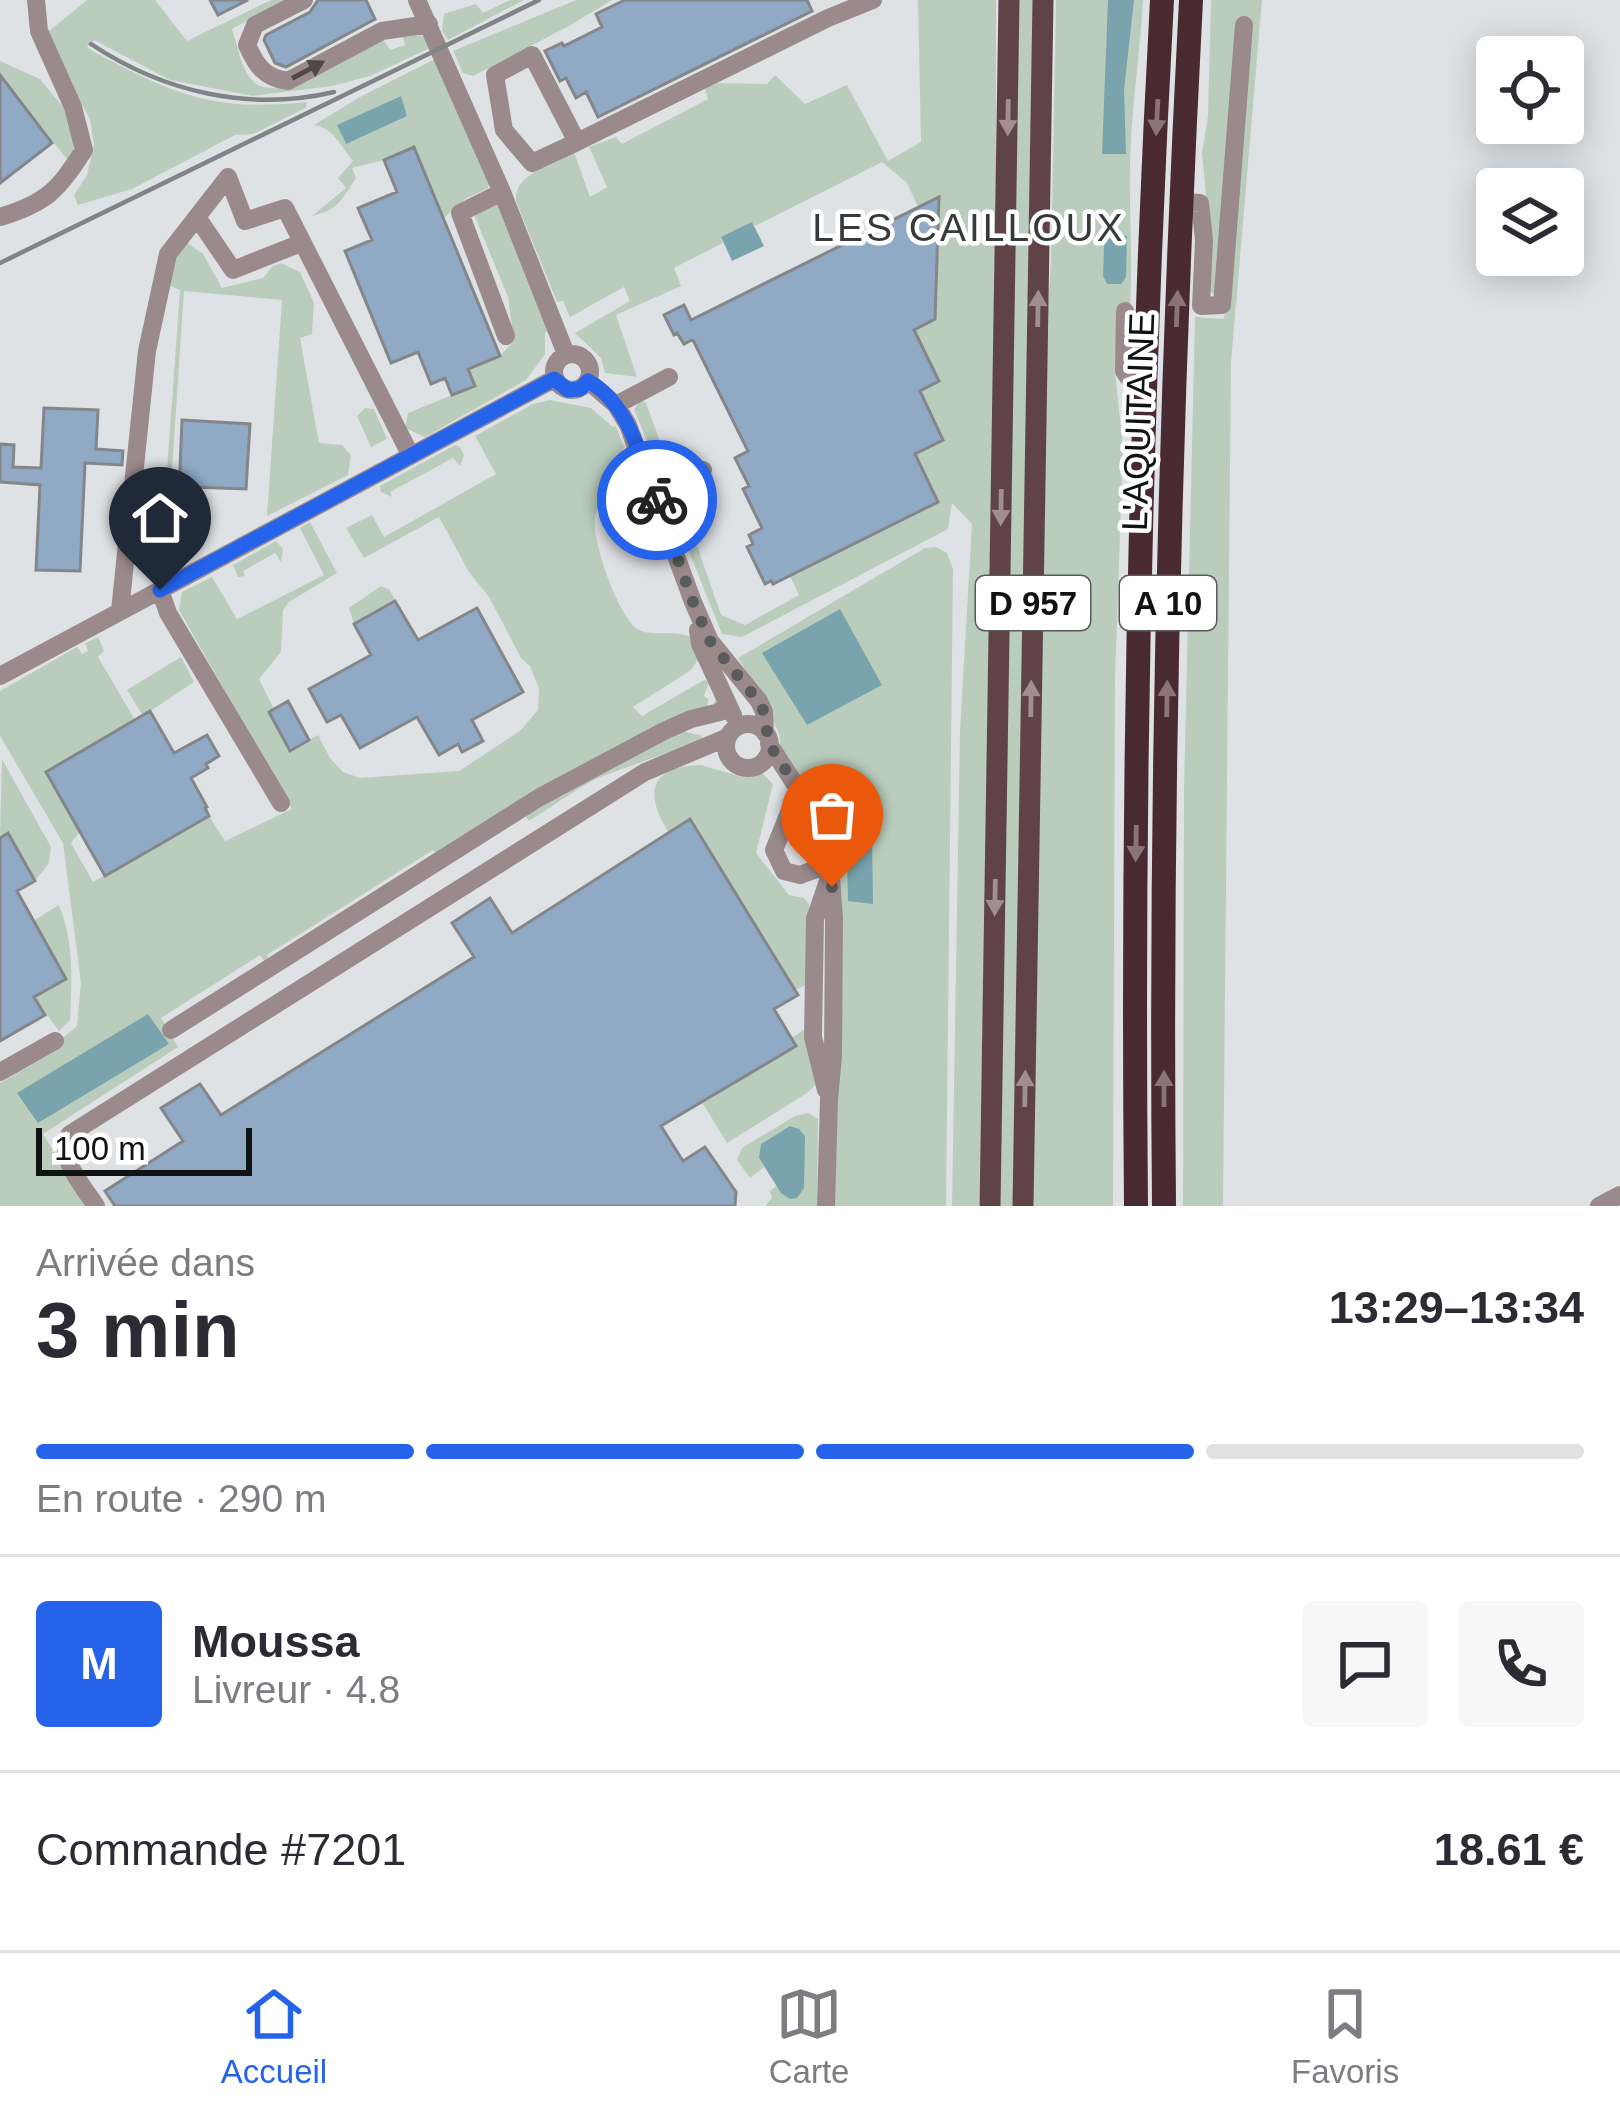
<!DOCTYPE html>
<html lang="fr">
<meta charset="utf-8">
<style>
:root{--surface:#fff;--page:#f7f7f7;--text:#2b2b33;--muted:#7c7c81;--line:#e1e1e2;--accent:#2563eb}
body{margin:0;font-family:Helvetica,sans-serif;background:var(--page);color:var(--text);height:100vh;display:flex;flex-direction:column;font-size:45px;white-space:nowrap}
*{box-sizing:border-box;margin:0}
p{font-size:39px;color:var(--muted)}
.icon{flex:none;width:66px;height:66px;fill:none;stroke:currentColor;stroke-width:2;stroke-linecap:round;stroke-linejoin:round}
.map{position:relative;height:1206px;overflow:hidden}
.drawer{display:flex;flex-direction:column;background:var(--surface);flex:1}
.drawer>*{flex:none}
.controls{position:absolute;left:1476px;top:36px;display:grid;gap:24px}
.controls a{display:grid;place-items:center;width:108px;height:108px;border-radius:12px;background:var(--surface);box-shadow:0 6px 30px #0003;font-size:60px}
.scale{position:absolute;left:36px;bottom:30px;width:216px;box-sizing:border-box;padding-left:12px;border:6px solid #111213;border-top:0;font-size:33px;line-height:42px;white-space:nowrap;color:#111213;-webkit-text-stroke:9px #fff;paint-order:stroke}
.pin{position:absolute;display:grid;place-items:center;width:102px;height:102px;color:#fff;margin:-123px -51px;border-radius:50% 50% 50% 0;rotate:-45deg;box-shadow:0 0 12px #0007}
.pin .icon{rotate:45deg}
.courier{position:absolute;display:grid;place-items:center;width:120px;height:120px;margin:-60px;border:9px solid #2563eb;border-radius:50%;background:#fff;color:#222;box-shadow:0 3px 15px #0007}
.headline em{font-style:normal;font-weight:700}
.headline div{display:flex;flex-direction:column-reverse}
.headline{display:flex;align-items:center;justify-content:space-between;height:204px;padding:0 36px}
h1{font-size:78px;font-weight:700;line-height:90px}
.bar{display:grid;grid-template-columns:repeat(4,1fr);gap:18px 12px;align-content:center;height:144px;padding:0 36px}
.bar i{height:15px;border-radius:9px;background:var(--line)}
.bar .current{background:var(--accent)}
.bar p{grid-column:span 4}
.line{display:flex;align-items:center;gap:30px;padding:0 36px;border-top:3px solid var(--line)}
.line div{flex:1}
.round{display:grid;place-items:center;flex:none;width:126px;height:126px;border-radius:12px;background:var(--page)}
.menu{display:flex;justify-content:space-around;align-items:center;height:168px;border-top:3px solid var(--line);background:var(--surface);font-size:33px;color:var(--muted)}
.menu a{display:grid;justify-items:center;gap:6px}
.menu .current{color:var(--accent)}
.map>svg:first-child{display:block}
</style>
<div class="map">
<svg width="1620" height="1206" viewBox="0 0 1620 1206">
<rect width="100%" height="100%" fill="#dfe2e5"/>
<path fill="#bacdbd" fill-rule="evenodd" d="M87,0H155L187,41L271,0H287L232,29C238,46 241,70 254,82C279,105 358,52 383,39L390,50L405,45L402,34C417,33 424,34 432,47L370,76L332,86L253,96L170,80L94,40L87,47L94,52C175,95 214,112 307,102L306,108L253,134L235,135L132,189L78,205L74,195L87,175L94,145L90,119L72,87L48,32Z
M510,0H524L448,40L442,31L444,14L476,4L483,13Z
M576,0H612L569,26L473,76L463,73L453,51Z
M918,0H996V366L979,1206H952L960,731L972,524L952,503L948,529L742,637L722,634L667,497L678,491L721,615L745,625L799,595L790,576L938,502L915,454L943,439L920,391L938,381L914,330L935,319L939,198L918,207L907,183L882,162L755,226L753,223L721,238L723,243L674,268L681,286L616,315L637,377L605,373L601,358L575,333L630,301L624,287L570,317L563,301L557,302L516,201C514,171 553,168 574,152L590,197L607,187L589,147L616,137L622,144L708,99L705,89L717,83L767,84L775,75L805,104L847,85L888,161L921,142Z
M1019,0H1033L1014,1206H998Z
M1056,0H1143C1140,56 1131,110 1130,166C1129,213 1133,259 1130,305L1118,309L1115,372L1123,448L1115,680L1113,1206H1032L1046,339L1051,263ZM1111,234L1127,237L1107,284L1103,276L1104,239Z
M1211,0H1262L1231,363L1223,1206H1183L1184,791L1195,317L1224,319L1227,295H1215L1207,289L1208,219L1202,153L1208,116Z
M437,58L490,182L488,188L465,199L444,218L414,147L384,160L352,168L356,178C341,200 339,210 312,216L346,188L338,178L353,161C341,147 334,128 314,125L360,97ZM401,96L345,143L338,125Z
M0,61L40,79L68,113L76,136L70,163L0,75Z
M498,203L548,331L545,333V354L526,380L425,437L405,428L408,413L474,386L468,369L500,356L514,341L508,297L475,217L477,211Z
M183,240L203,254L222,288L263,278L273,266L281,263L300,272L314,303L312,334L300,338L319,443L342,445L351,455L348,475L267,516L282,300L184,291L171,484H166L180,290L160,282Z
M550,400L591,408L613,427L616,426L624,447C614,469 599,493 595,518C591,539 619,620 639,630C654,637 673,629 694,638L701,655L691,670L633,707L642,716L704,680L709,682L704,696L709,699L707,705L712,706L718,695L719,702C705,716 678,717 659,727C583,765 508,808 436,854L433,850L267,955L269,961L265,962L260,955L161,1018L178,1047L43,1134L88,1206H0V1083L63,1047L59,1041L77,1026L81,983L63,843L0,736V691L77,647L82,654L88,651L85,643L98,637L104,651L98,657L135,720L46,772L80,832L71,843L93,882L209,816L225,841L292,809L179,610L182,592L212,577L237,619L324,575L300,528L310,522L337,573L289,602L283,610L281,652L259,679L274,709L269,712L289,750L318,735L330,758L343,772L360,778L459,771L520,731L538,710L539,689L530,666L521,658L489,597L469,572L439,517L364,558L346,528L372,515L384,537L496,474L475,436L533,404Z
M641,400L646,403L671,471L658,469L634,409Z
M365,408L374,409L387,439L371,447L357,416Z
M455,445L460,447L464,455L460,466L453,458L390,492L392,497L381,492L380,486Z
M276,541L283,549L281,562L275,553L243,571L245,576L238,577L233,565Z
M936,547L947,553L953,569L946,1206H833L838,870L836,833L826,809L782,757L779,734L764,701L738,658L925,548Z
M381,586L390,590L395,601L354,624L349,608Z
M181,657L194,682L143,716L127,690Z
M680,731L701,735L703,741C669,752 636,764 603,776C582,784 550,809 529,821L523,813Z
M2,759L51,847L49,863L35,881L8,834L0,837Z
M701,765L742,777L763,774L773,784L756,853L789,895L804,898L809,904L810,983L795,990L689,820L669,833C643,792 650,767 701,765Z
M59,905C74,941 72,981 70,1020L59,1031L34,997L66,978L33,921Z
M809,1027L817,1083L807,1093L727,1143L702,1102L795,1047L791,1038Z
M808,1113L818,1119L817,1206H765L772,1198L770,1191L776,1186L790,1199L759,1158L764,1167L750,1178L737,1160L742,1148L795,1116Z"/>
<path fill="#79a4ad" d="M1108,0H1134L1124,90L1126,154H1102Z
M401,96L407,116L346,144L337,125Z
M752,222L764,246L732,261L721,237Z
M1111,234L1127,236L1126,277L1121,284H1107L1103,276L1104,239Z
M840,609L882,685L807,725L762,653Z
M860,818L872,834L873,904L848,901L846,824Z
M148,1014L169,1044L38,1123L17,1093Z
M790,1126L799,1129L805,1136L804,1188L797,1198L790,1199L781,1193L759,1158L761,1144Z"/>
<path fill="#90aac5" stroke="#848689" stroke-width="3" d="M210,0H248L218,15Z
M318,0H366L375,19L286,67L275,63L264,40L266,35L310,12Z
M625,0H807L812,11L598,117L586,92L576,98L566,78L560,81L545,51L562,43L564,46L602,27L596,14Z
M0,75L52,143L0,183Z
M414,147L500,356L468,369L475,386L452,395L445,378L431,384L418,352L391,363L345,251L372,240L358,208L397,192L384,160Z
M939,197L935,319L914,330L939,381L920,391L943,440L915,454L938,502L773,584L771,581L765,584L747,547L753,544L749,535L762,528L743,489L749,486L735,458L748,451L694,342L692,340L684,344L677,333L674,335L664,315L684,305L691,320Z
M44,408L98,410L96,449L123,451L122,465L85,463L80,571L36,570L40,485L0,482V444L14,445L13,467L41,468Z
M182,420L250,424L246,489L191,487V493L179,492Z
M395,601L418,640L477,608L523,692L472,720L483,741L462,752L458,744L439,755L417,717L360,748L341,715L327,722L309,689L371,655L354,624Z
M288,701L309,740L290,751L269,712Z
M150,711L174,753L207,735L219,756L206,764L208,768L191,778L207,807L205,808L209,816L105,876L46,772Z
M690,819L798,995L774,1009L796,1046L661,1126L683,1161L705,1147L736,1192L735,1206H115L105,1191L183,1141L161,1108L200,1084L221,1115L474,957L452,923L490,898L512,933Z
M8,833L35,881L17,891L66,979L34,997L45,1015L0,1041V838Z"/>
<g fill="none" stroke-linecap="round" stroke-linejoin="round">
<path stroke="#9b8a8c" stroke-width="18" d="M304,0L255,25L247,45C256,65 264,78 288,81L382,31L429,24
M417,0L502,192L566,354
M532,55L577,142L532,163L504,130L495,75Z
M577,142L828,18L873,0
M502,192L460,213L506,336
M1181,202L1200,203L1204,240L1201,306L1222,305L1244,25
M0,217C47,203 58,190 84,150L73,107L39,31L36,0
M197,217L233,270L301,243
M1125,311L1124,371L1130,380L1146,382
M554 372a18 18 0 1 1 36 0a18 18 0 1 1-36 0Z
M588,381L616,405L628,425L693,602L710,641L759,701L764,712L765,733
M616,405L669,377
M653,490L703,470
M160,590L168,613L281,803
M120,611L147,351L168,254L228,177L245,221L285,208L410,454
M698,630L700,644L733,715
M0,676L554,379
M726 746a22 22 0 1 1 44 0a22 22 0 1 1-44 0Z
M769,744L823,828L830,864L834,919L833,1056L829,1100L826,1206
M798,791L774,850L784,871L800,875L830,864
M171,1030L540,797L664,731L691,719L720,712L727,704
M0,1072L55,1041
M826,1090L813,1037L815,919L828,881
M96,1206C83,1186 56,1157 70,1134L645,772L728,737
M1599,1206L1620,1195"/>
<path stroke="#604348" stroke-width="21" d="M990,1206L1009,0
M1023,1206L1043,0"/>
<path stroke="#4a2a31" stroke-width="24" d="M1136,1206C1132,804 1140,402 1162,0
M1164,1206C1160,804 1170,402 1191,0"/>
<path stroke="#818486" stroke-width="4.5" d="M91,44C163,92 249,112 334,92
M0,263L539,0"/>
</g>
<defs><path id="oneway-solid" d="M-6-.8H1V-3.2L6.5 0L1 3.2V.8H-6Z" transform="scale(3)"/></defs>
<use fill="#4f4849" href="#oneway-solid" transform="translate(308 70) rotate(-28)"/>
<g fill="#a08e91">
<use href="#oneway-solid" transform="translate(1008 117) rotate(91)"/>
<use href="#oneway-solid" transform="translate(1038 309) rotate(-89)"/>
<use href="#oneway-solid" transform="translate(1001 507) rotate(91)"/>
<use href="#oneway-solid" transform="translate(1031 699) rotate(-89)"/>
<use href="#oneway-solid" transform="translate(995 897) rotate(91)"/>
<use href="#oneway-solid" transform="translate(1025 1089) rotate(-89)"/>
</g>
<g fill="#897579">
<use href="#oneway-solid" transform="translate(1157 117) rotate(93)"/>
<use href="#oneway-solid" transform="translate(1177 309) rotate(-88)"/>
<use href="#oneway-solid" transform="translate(1167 699) rotate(-89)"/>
<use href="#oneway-solid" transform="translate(1136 843) rotate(91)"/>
<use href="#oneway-solid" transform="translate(1164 1089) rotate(-90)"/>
</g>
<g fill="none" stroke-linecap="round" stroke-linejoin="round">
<path stroke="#595b5c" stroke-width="12" stroke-dasharray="0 21.6" d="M657,500L693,602L710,641L758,701L764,712L769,744L823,828L832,887"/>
<path stroke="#2563eb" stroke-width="15" d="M160,590L554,379L568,390L580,389L588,381C629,403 641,459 657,500"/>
</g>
<g text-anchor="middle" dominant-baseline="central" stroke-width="9" stroke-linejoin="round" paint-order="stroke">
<g fill="#fff" stroke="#58595a" stroke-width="3">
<rect x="976" y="576" width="114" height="54" rx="9"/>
<rect x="1120" y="576" width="96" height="54" rx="9"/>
</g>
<g font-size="33" font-weight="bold" fill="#111213">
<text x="1033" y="603">D 957</text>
<text x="1168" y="603">A 10</text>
</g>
<g font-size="36" fill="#111213" stroke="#fff">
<text transform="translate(1138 422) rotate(-88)">L'AQUITAINE</text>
</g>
<g font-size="39" letter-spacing="3" fill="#37393b" stroke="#fff">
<text x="969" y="227">LES CAILLOUX</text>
</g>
</g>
</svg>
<div class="controls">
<a><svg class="icon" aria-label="locate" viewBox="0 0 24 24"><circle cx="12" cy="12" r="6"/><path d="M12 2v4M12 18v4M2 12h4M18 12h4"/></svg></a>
<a><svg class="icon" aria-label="layers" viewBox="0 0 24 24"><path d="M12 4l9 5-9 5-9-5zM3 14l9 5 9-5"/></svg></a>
</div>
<div class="scale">100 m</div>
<div class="pin" style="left:832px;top:887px;background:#ea580c"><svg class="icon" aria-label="bag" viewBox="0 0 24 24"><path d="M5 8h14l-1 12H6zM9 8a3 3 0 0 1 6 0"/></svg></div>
<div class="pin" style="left:160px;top:590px;background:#1f2937"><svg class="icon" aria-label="home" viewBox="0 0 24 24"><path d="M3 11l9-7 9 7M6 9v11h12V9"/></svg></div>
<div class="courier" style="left:657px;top:500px"><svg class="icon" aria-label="bike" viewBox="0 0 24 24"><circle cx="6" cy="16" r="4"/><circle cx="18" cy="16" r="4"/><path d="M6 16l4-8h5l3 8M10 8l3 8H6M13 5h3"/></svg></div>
</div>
<section class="drawer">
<div class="headline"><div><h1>3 min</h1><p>Arrivée dans</p></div><em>13:29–13:34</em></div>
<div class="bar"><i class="current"></i><i class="current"></i><i class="current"></i><i></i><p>En route · 290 m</p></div>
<div class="line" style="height:216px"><b class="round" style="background:var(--accent);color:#fff">M</b><div><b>Moussa</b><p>Livreur · 4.8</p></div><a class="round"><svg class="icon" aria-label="chat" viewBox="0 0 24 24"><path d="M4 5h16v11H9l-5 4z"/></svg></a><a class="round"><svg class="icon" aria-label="phone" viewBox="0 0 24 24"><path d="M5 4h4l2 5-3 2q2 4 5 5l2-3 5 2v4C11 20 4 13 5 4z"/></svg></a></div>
<div class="line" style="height:156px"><div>Commande #7201</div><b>18.61 €</b></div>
</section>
<nav class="menu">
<a class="current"><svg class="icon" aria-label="home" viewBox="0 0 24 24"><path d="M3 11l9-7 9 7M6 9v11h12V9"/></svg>Accueil</a>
<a><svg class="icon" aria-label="map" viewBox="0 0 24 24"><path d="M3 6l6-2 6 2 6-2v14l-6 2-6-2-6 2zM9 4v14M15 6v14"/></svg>Carte</a>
<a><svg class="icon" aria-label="saved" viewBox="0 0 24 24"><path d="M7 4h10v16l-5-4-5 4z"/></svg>Favoris</a>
</nav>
